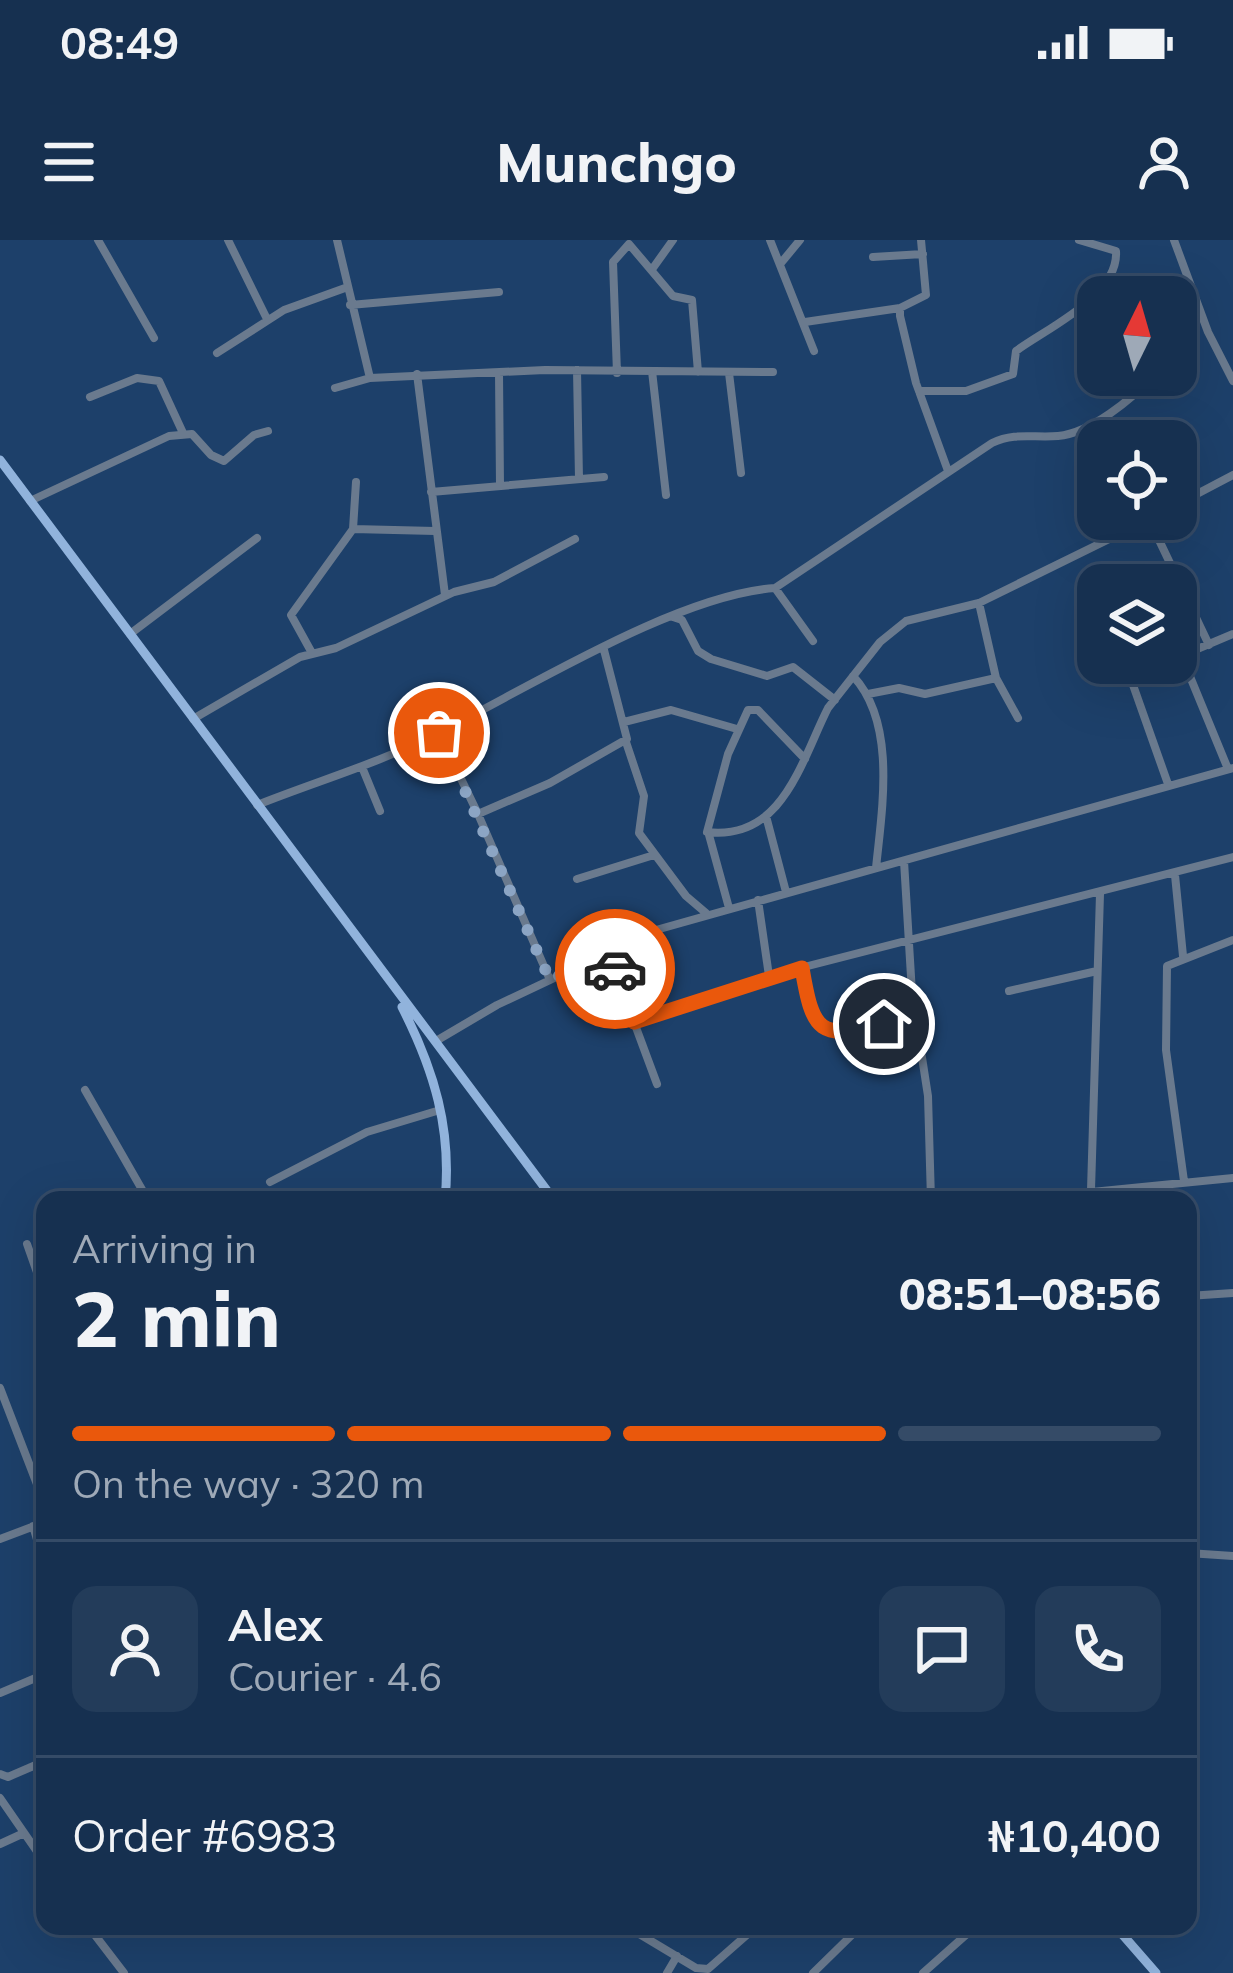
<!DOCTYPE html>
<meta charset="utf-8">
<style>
:root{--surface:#163050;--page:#233c5a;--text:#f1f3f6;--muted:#9ea9b7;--line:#354b67;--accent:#ea580c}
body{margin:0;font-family:Mulish,sans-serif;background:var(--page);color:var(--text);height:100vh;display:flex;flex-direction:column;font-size:45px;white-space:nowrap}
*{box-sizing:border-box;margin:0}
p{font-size:39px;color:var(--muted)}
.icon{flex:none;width:66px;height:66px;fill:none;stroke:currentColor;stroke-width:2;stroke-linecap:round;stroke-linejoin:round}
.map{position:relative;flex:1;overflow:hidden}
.sheet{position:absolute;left:36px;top:951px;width:1161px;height:744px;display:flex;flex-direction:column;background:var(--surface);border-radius:24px;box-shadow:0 12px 48px #0002,0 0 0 3px var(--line)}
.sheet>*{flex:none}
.needle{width:78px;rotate:5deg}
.controls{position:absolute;left:1077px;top:36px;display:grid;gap:24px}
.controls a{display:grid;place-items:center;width:120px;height:120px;border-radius:24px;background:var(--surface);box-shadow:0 12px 48px #0002,0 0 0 3px var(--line);font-size:60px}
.pin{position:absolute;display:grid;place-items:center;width:102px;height:102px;color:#fff;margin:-51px;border:6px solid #fff;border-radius:50%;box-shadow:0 3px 12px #0007}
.courier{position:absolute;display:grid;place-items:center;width:120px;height:120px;margin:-60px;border:9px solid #ea580c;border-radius:50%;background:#fff;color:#222;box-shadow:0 3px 15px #0007}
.overview em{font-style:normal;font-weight:800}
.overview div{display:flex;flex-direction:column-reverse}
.overview{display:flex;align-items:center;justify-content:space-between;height:204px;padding:0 36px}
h1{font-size:78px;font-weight:800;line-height:90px}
.bar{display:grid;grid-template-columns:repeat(4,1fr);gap:18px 12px;align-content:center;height:144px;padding:0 36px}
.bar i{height:15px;border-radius:9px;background:var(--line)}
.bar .current{background:var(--accent)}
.bar p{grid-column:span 4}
.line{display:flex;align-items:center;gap:30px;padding:0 36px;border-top:3px solid var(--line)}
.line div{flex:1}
.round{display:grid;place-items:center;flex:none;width:126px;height:126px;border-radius:24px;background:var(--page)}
.status{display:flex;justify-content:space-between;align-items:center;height:84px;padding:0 60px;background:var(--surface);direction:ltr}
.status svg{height:33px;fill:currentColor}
header{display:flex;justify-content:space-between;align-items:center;height:156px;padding:0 36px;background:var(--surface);font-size:54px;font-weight:800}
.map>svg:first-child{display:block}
</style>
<div class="status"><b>08:49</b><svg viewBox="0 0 49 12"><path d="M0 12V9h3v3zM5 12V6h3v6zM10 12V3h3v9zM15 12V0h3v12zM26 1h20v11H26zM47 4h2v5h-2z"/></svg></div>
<header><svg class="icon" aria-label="menu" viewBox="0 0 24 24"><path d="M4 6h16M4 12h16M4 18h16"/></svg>Munchgo<svg class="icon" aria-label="person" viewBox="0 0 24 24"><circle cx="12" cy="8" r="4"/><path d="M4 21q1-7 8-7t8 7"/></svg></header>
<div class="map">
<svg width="1233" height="1733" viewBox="0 0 1233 1733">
<rect width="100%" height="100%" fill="#1d406a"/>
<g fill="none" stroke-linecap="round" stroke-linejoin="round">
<path stroke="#6a7a8e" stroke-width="8" d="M98,0L154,98
M228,0L267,79
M337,0L370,138L545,130L773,132
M770,0L814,111
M921,0L926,55L900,68V76L916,143L948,231
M1174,0L1208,92L1233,141
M873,17L923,14
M781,23L800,0
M653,28L673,0
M350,65L499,52
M1176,81L1194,57
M805,82L900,68
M217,113L284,70L345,48
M577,130L579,239
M652,131L666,255
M499,133L500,246
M617,133L613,22L629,4L673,56L692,60L698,132
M729,133L741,233
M417,134L445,355
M335,148L370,138
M919,151H966L1013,134L1016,111C1047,88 1119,56 1116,11L1079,0
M90,157L137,138L159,141L183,193
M431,252L604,237
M30,261L169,196L192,194L211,215L224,221L254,195L268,191
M1176,265L1233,235
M1149,279L1209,405
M353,289L435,291
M775,348L813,401
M979,363L996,438L1018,478
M673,377L682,380L698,411L711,419L767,436L793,427L835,460
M130,394L257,298
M312,413L291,375L353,289L356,242
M1182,417L1228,529
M1176,418L1233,394
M1127,428L1168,544
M1091,429L1153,423
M853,436C897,483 882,569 876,628
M868,454L899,448L925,454L996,438
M193,479L300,417L336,408L454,352L494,342L575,299
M624,482L671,470L737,489
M439,493L478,574L550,543L627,499L604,410
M626,502L644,556L639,593L686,656L706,673
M805,519L758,470H748L728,514L707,592C783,601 801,521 828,468L880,402L906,381L979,363L1150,279
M362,527L380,571
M257,565C317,541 380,523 438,493C530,447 677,355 775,348L992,203C1015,192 1033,198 1058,196C1091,193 1132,159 1154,135
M478,574L550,740
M766,576L786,652
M709,595L729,668
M904,621L912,753L928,856L931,960
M1175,635L1183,716
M577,639L654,615
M758,660L769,736
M608,712L657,844
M802,728C818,820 840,795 916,777
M1009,751L1097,731
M634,782L769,736L1233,617
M436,801L497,765L656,690L1233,528
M85,850L148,960
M1184,941L1166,810L1167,726L1233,700
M270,942L367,892L440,870
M1091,950L1100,654
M1012,960L1233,938
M27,1004L45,1055
M1188,1056L1233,1053
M0,1148L45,1265
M33,1286L45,1327
M0,1299L45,1282
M1188,1313L1233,1316
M0,1453L45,1434
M0,1534L8,1537L45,1521
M0,1558L45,1623
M0,1604L24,1593
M88,1686L124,1733
M626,1686L696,1728L708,1729L757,1686
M667,1733L677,1716
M813,1733L861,1686
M923,1733L976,1686"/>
<path stroke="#91b3dc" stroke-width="9" d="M0,220L554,960
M402,767C434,830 452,889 445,960
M1115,1686L1156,1733"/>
</g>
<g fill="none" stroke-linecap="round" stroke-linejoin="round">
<path stroke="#8ca5c4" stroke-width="12" stroke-dasharray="0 21.6" d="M439,493L550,740L608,712L615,729"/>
<path stroke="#ea580c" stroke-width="15" d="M615,729L634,782L802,728C813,793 819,800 884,784"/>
</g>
</svg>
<div class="controls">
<a><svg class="needle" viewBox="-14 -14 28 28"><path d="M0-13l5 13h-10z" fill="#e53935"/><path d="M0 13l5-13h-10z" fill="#9ea9b7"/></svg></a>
<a><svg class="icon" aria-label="locate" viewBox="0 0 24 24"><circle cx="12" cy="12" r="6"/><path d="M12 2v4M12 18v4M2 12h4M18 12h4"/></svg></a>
<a><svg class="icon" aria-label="layers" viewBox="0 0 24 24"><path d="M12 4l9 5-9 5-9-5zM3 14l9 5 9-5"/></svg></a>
</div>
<div class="pin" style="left:439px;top:493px;background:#ea580c"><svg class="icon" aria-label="bag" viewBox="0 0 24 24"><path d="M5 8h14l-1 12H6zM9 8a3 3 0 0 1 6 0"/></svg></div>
<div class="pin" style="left:884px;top:784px;background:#1f2937"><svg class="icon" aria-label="home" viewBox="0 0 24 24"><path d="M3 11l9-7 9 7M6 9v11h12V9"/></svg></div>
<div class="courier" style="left:615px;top:729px"><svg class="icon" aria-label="car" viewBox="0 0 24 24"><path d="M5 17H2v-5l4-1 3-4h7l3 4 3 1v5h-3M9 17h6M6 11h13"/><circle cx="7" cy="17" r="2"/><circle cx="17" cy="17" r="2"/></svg></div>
<section class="sheet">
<div class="overview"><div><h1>2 min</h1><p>Arriving in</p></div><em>08:51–08:56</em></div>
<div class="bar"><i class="current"></i><i class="current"></i><i class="current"></i><i></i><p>On the way · 320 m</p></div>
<div class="line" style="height:216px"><a class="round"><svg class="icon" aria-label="person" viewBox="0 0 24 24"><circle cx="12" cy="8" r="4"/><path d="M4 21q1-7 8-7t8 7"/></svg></a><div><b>Alex</b><p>Courier · 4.6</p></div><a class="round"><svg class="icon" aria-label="chat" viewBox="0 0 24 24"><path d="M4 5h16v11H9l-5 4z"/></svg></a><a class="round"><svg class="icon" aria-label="phone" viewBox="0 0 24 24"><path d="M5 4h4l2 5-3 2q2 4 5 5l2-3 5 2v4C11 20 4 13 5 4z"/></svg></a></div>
<div class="line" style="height:156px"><div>Order #6983</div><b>₦10,400</b></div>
</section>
</div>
